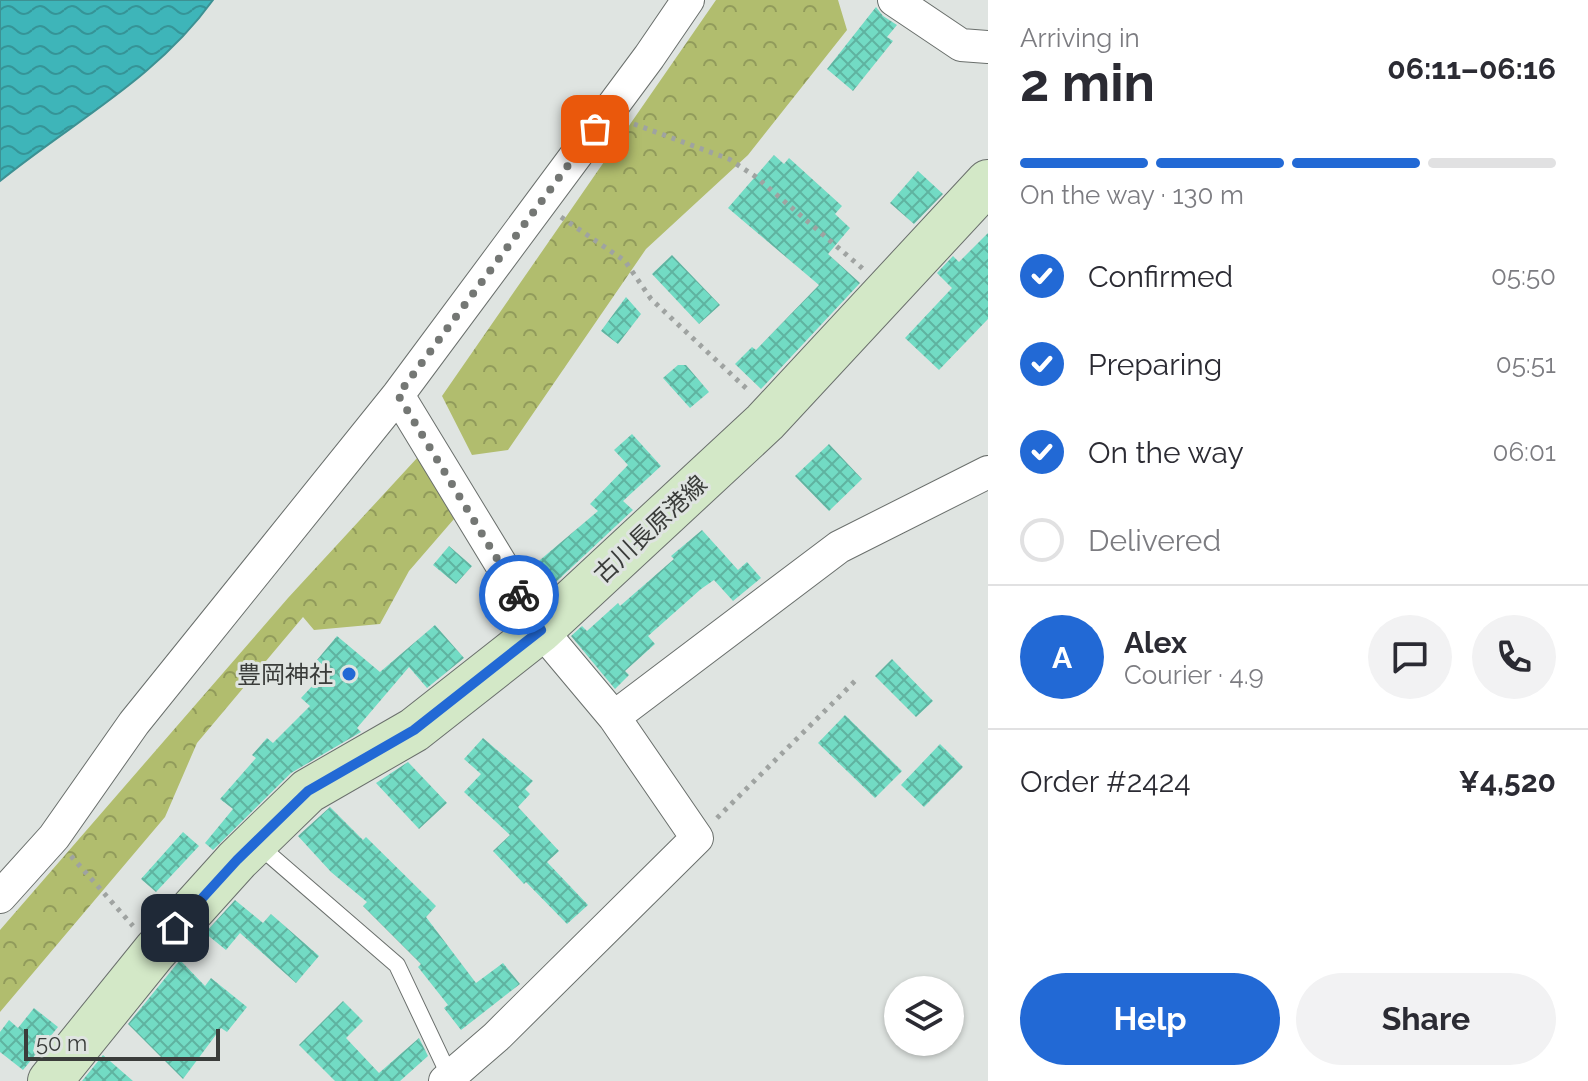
<!DOCTYPE html>
<meta charset="utf-8">
<style>
:root{--surface:#fff;--page:#f2f2f3;--text:#2b2b33;--muted:#7c7c81;--line:#e1e1e2;--accent:#2269d5}
body{margin:0;font-family:Raleway,"Noto Sans JP",sans-serif;background:var(--page);color:var(--text);height:100vh;display:flex;flex-direction:column;font-size:30px;white-space:nowrap}
*{box-sizing:border-box;margin:0}
p{font-size:26px;color:var(--muted)}
.icon{flex:none;width:44px;height:44px;fill:none;stroke:currentColor;stroke-width:2;stroke-linecap:round;stroke-linejoin:round}
.map{position:relative;flex:1;overflow:hidden}
.drawer{display:flex;flex-direction:column;background:var(--surface);width:600px}
.drawer>*{flex:none}
.tools{position:absolute;left:884px;top:976px;display:grid;gap:16px}
.tools a{display:grid;place-items:center;width:80px;height:80px;border-radius:50%;background:var(--surface);box-shadow:0 2px 6px #0004;font-size:40px}
.scale{position:absolute;left:24px;bottom:20px;width:196px;box-sizing:border-box;padding-left:8px;border:4px solid #3a3c3a;border-top:0;font-size:22px;line-height:28px;white-space:nowrap;color:#3a3c3a;-webkit-text-stroke:6px #dfe4e1;paint-order:stroke}
.pin{position:absolute;display:grid;place-items:center;width:68px;height:68px;color:#fff;margin:-34px;border-radius:16px;box-shadow:0 4px 12px #0006}
.courier{position:absolute;display:grid;place-items:center;width:80px;height:80px;margin:-40px;border:6px solid #2269d5;border-radius:50%;background:#fff;color:#222;box-shadow:0 2px 10px #0007}
.summary em{font-style:normal;font-weight:700}
.summary div{display:flex;flex-direction:column-reverse}
.summary{display:flex;align-items:center;justify-content:space-between;height:136px;padding:0 32px}
h1{font-size:52px;font-weight:700;line-height:60px}
.bar{display:grid;grid-template-columns:repeat(4,1fr);gap:12px 8px;align-content:center;height:96px;padding:0 32px}
.bar i{height:10px;border-radius:6px;background:var(--line)}
.bar .selected{background:var(--accent)}
.bar p{grid-column:span 4}
.line{display:flex;align-items:center;gap:20px;padding:0 32px;border-top:2px solid var(--line)}
.line div{flex:1}
.round{display:grid;place-items:center;flex:none;width:84px;height:84px;border-radius:42px;background:var(--page)}
ol{padding:0 32px;list-style:none}
li{display:flex;align-items:center;gap:24px;height:88px}
li p{margin-inline-start:auto}
li .icon{padding:8px;border-radius:50%;background:var(--accent);color:#fff;stroke-width:4}
li:last-child{color:var(--muted)}
li i{width:44px;height:44px;border:4px solid var(--line);border-radius:50%}
.primary-button{display:flex;gap:16px;margin-top:auto;padding:16px 32px}
.primary-button a{flex:1;height:92px;border-radius:48px;background:var(--accent);color:#fff;font-size:32px;font-weight:700;line-height:92px;text-align:center}
.primary-button a+a{background:var(--page);color:var(--text)}
main{display:flex;flex:1;min-height:0}
.map>svg:first-child{display:block}
</style>
<main>
<div class="map">
<svg width="988" height="1081" viewBox="0 0 988 1081">
<defs>
<pattern id="forest-crowns" width="20" height="18" patternUnits="userSpaceOnUse" patternTransform="scale(2)"><rect width="20" height="18" fill="#b1bd6e"/><path d="M2 6a3 3 0 1 1 6 0M12 15a3 3 0 1 1 6 0" fill="none" stroke="#919b5b"/></pattern>
<pattern id="water-waves" width="16" height="10" patternUnits="userSpaceOnUse" patternTransform="scale(2)"><rect width="16" height="10" fill="#3eb5b9"/><path d="M0 5q4-4 8 0t8 0" fill="none" stroke="#359497"/></pattern>
<pattern id="building-cross-hatch" width="8" height="8" patternUnits="userSpaceOnUse" patternTransform="scale(2)"><rect width="8" height="8" fill="#72dbc4"/><path d="M0 0l8 8M0 8l8-8" fill="none" stroke="#5fb3a0"/></pattern>
</defs>
<rect width="100%" height="100%" fill="#dfe4e1"/>
<path fill="url(#forest-crowns)" d="M716,0H838L847,30L748,155L646,249L508,450L472,455L442,396Z
M418,457L454,519L409,571L380,624L314,630L303,617L197,743L165,817L0,1012V930L288,598Z"/>
<path fill="url(#water-waves)" stroke="#3d9193" stroke-width="2" d="M0,0H213C156,79 74,121 0,181Z"/>
<path fill="url(#building-cross-hatch)" d="M876,7L883,16L897,25L887,37L893,41L853,91L827,69Z
M774,155L784,164L789,158L842,206L835,214L850,228L828,254L860,283L761,389L735,364L752,347L756,350L819,285L728,208Z
M918,171L943,194L914,224L890,203Z
M988,233V319L939,370L905,338L952,288L937,273L953,256L959,262Z
M672,255L720,305L699,324L652,274Z
M626,297L641,314L618,344L601,331Z
M678,365H686L709,392L690,408L663,378Z
M632,434L661,466L623,501L633,510L542,595L527,571L598,511L590,504L628,465L614,450Z
M829,444L862,479L829,511L795,476Z
M702,530L738,570L747,562L761,578L733,601L714,580L701,589L648,636L655,644L625,671L629,675L615,689L571,636L582,626L587,631L618,603L620,606L674,559L671,556Z
M449,546L472,566L456,584L433,565Z
M435,625L464,658L427,688L409,667L357,728L361,732L291,773L213,850L205,843L233,809L220,799L256,758L252,755L267,738L273,743L310,706L301,698L328,669L317,660L337,636L380,672Z
M892,659L933,701L916,717L875,676Z
M845,715L902,771L875,798L818,743Z
M483,738L533,781L525,789L530,794L518,807L559,851L547,862L588,905L567,924L526,882L524,884L493,851L510,835L464,792L481,774L464,759Z
M940,744L963,767L924,807L901,785Z
M408,762L447,803L419,829L376,783Z
M330,807L363,840L366,837L436,906L426,917L476,983L503,963L520,984L461,1030L444,1008L448,1005L418,967L421,964L363,906L367,902L331,872L298,836Z
M183,832L199,846L156,892L141,879Z
M235,900L263,923L271,914L319,956L296,983L240,933L226,950L205,933Z
M180,960L205,986L211,978L247,1007L227,1032L221,1028L183,1079L128,1024Z
M343,1001L363,1021L346,1038L379,1073L419,1038L428,1056L400,1081H335L299,1045Z
M34,1008L58,1027L23,1070L0,1052V1032L9,1020L18,1028Z
M103,1055L133,1081H82Z"/>
<g fill="none" stroke-linecap="round" stroke-linejoin="round">
<defs>
<path id="service" d="M256,843L397,965L450,1077"/>
<path id="minor" d="M894,0L961,45L988,47
M398,395L541,630L614,717L697,838L496,1037L445,1081
M614,717L839,547L988,472
M0,897L54,837L134,723L398,395L649,57L688,0"/>
<path id="secondary" d="M50,1081L155,951L237,860L308,791L414,730L541,630L765,422L988,182"/>
</defs>
<use href="#service" stroke="#6a6f6c" stroke-width="18"/>
<use href="#minor" stroke="#6a6f6c" stroke-width="34"/>
<use href="#secondary" stroke="#6a6f6c" stroke-width="46"/>
<path stroke="#9fa3a1" stroke-width="5" stroke-dasharray="4 6" stroke-linecap="butt" d="M634,124L729,159L756,177L863,269
M561,217L625,261L651,299L749,391
M717,818L856,680
M71,856L133,926"/>
<use href="#service" stroke="#fff" stroke-width="16"/>
<use href="#minor" stroke="#fff" stroke-width="32"/>
<use href="#secondary" stroke="#d3e8c7" stroke-width="44"/>
</g>
<g fill="none" stroke-linecap="round" stroke-linejoin="round">
<path stroke="#747774" stroke-width="8" stroke-dasharray="0 14.4" d="M519,595L398,395L595,129"/>
<path stroke="#2269d5" stroke-width="10" d="M175,928L237,860L308,791L414,730L541,630L519,595"/>
</g>
<circle fill="#2269d5" stroke="#dfe4e1" stroke-width="3" cx="349" cy="674" r="8"/>
<g text-anchor="middle" dominant-baseline="central" stroke-width="6" stroke-linejoin="round" paint-order="stroke">
<g font-size="24" fill="#3a3c3a" stroke="#dfe4e1">
<text transform="translate(650 529) rotate(-43)">古川長原港線</text>
</g>
<g font-size="24" fill="#3a3c3a" stroke="#dfe4e1" text-anchor="end">
<text x="333" y="674">豊岡神社</text>
</g>
</g>
</svg>
<div class="tools">
<a><svg class="icon" aria-label="layers" viewBox="0 0 24 24"><path d="M12 4l9 5-9 5-9-5zM3 14l9 5 9-5"/></svg></a>
</div>
<div class="scale">50 m</div>
<div class="pin" style="left:595px;top:129px;background:#ea580c"><svg class="icon" aria-label="bag" viewBox="0 0 24 24"><path d="M5 8h14l-1 12H6zM9 8a3 3 0 0 1 6 0"/></svg></div>
<div class="pin" style="left:175px;top:928px;background:#1f2937"><svg class="icon" aria-label="home" viewBox="0 0 24 24"><path d="M3 11l9-7 9 7M6 9v11h12V9"/></svg></div>
<div class="courier" style="left:519px;top:595px"><svg class="icon" aria-label="bike" viewBox="0 0 24 24"><circle cx="6" cy="16" r="4"/><circle cx="18" cy="16" r="4"/><path d="M6 16l4-8h5l3 8M10 8l3 8H6M13 5h3"/></svg></div>
</div>
<section class="drawer">
<div class="summary"><div><h1>2 min</h1><p>Arriving in</p></div><em>06:11–06:16</em></div>
<div class="bar"><i class="selected"></i><i class="selected"></i><i class="selected"></i><i></i><p>On the way · 130 m</p></div>
<ol>
<li><svg class="icon" aria-label="check" viewBox="0 0 24 24"><path d="M5 12l5 5 9-10"/></svg>Confirmed<p>05:50</p></li>
<li><svg class="icon" aria-label="check" viewBox="0 0 24 24"><path d="M5 12l5 5 9-10"/></svg>Preparing<p>05:51</p></li>
<li><svg class="icon" aria-label="check" viewBox="0 0 24 24"><path d="M5 12l5 5 9-10"/></svg>On the way<p>06:01</p></li>
<li><i></i>Delivered</li>
</ol>
<div class="line" style="height:144px"><b class="round" style="background:var(--accent);color:#fff">A</b><div><b>Alex</b><p>Courier · 4.9</p></div><a class="round"><svg class="icon" aria-label="chat" viewBox="0 0 24 24"><path d="M4 5h16v11H9l-5 4z"/></svg></a><a class="round"><svg class="icon" aria-label="phone" viewBox="0 0 24 24"><path d="M5 4h4l2 5-3 2q2 4 5 5l2-3 5 2v4C11 20 4 13 5 4z"/></svg></a></div>
<div class="line" style="height:104px"><div>Order #2424</div><b>¥4,520</b></div>
<div class="primary-button"><a>Help</a><a>Share</a></div>
</section>
</main>
